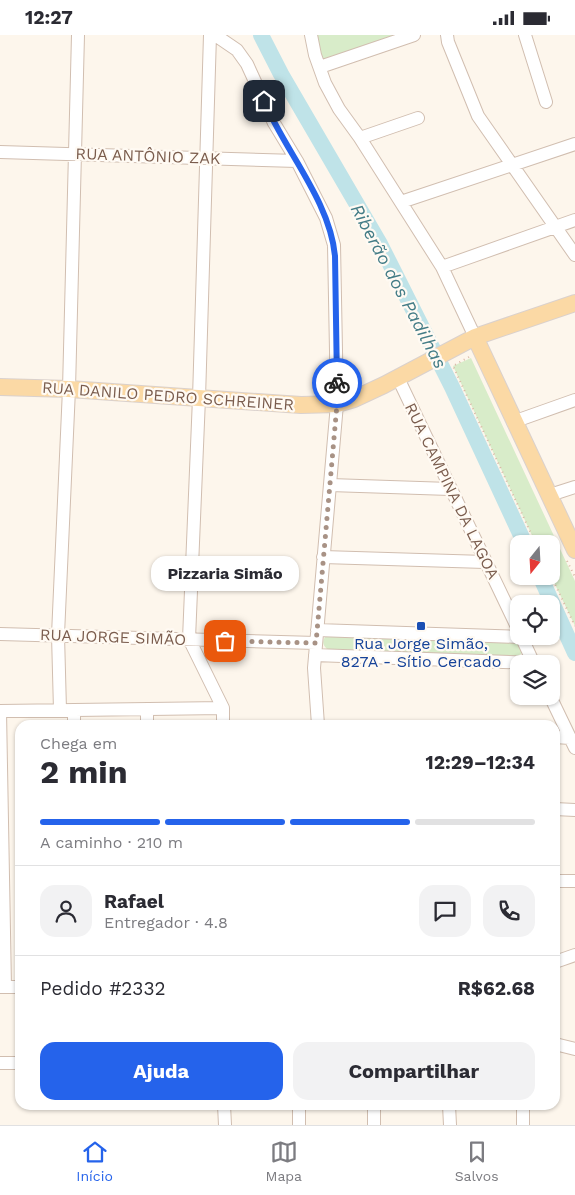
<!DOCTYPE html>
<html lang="pt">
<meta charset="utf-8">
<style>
:root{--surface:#fff;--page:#f2f2f3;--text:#2b2b33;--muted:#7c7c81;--line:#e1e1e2;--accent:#2563eb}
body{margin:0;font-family:"Work Sans",sans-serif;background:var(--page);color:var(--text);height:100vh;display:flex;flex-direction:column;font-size:19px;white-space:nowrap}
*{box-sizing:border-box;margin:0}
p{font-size:16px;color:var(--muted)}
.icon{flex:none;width:28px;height:28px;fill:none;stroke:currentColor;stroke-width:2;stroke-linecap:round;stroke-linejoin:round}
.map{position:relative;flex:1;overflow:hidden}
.sheet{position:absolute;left:15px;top:685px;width:545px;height:390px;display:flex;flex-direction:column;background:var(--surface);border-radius:15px;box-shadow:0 1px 4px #0004}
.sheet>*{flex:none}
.needle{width:32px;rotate:198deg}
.tools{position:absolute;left:510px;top:500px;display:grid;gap:10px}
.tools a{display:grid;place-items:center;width:50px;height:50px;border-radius:10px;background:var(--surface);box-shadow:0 1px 4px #0004;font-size:25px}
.pin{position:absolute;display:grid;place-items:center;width:42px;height:42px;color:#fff;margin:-21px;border-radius:10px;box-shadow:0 2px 8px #0006}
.courier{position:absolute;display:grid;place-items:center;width:50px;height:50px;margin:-25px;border:4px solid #2563eb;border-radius:50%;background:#fff;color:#222;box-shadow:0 1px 6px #0007}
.bubble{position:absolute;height:35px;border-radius:15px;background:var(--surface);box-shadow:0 1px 4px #0004;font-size:16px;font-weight:700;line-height:35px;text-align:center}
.summary em{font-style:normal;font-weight:700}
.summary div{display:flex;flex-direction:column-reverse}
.summary{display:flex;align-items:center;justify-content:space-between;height:85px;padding:0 25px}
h1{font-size:32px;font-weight:700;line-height:38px}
.bar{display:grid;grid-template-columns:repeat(4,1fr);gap:8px 5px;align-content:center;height:60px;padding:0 25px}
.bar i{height:6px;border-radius:4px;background:var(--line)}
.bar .on{background:var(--accent)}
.bar p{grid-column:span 4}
.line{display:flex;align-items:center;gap:12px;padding:0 25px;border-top:1px solid var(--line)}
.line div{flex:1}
.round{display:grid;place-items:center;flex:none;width:52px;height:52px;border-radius:15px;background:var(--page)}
.primary-button{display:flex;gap:10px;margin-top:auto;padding:10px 25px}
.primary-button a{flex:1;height:58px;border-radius:15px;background:var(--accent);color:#fff;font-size:20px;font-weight:700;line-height:58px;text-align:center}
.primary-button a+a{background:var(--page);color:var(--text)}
.status{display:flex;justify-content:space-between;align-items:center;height:35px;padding:0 25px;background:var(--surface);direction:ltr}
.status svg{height:14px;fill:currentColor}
.tab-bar{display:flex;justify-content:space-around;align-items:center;height:70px;border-top:1px solid var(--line);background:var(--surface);font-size:14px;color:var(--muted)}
.tab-bar a{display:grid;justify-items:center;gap:2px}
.tab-bar .on{color:var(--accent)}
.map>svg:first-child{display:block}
</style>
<div class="status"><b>12:27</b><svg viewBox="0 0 49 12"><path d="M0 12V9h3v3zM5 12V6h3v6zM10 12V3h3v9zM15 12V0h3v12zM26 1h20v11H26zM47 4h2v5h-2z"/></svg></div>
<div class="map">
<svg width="575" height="1090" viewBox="0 0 575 1090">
<rect width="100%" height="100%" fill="#fdf6ec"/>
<path fill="#d8ecc9" d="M316,0H402L322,26Z
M471,323L575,546V591L551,541V509H536L453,331Z
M329,601L513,607L518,609L522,615L521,619L517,621L327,614C323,610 322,607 325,602Z"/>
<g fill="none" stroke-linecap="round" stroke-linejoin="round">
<path stroke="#bfe3e8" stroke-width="16" d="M261,0L281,39L380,209L452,352L525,509
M540,541L575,618"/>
<defs>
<path id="minor" d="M210,0L199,363L189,604L223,673V690
M215,0L237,15L247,29L274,88L297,126L326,183L334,210L337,369L314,633L318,690
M311,0L315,20L325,48L339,74L360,103L442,232L475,302
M447,0L448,7L478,81L575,220
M525,0L546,67
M320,32L414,0
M360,103L418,83
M0,117L297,126
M401,167L575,109
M442,232L575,185
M398,343L519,596
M513,387L575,365
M330,450L450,454
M550,460L575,452
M323,522L485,527
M317,595L521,602
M0,599L316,608
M521,601L534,629
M315,620L534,628
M550,661L575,713
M147,674V690
M60,675L58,600L69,354L78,0
M74,675V690
M0,676L5,952
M0,676L223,673
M555,702L570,703
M555,774L575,775
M555,846H575
M555,927L575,920
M0,952H20
M555,1009L575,1014
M0,1028H20
M224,1070L225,1090
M299,1070V1090
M374,1070V1090
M449,1070L450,1090
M523,1070V1090"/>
<path id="major" d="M475,302L575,515
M0,352L69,354L301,370L337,369L354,364L384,350L475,302L575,268"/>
</defs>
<use href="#minor" stroke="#d1beb0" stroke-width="14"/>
<use href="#major" stroke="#dad1cd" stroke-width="18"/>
<path stroke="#d9b8a5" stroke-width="2" stroke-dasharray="1 4" stroke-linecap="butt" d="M469,322L453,331L536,509
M567,526L575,542
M551,541L575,591"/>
<use href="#minor" stroke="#fff" stroke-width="12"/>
<use href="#major" stroke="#fbd9a5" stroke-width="16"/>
</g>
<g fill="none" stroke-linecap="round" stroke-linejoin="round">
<path stroke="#a89285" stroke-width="5" stroke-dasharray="0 9" d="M225,606L316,608L337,369V348"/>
<path stroke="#2563eb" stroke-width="6" d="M264,66C285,116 330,166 335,221L337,348"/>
</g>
<rect fill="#1a4fb4" stroke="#fffaf3" stroke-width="2" x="416" y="586" width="10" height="10" rx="2.5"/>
<g text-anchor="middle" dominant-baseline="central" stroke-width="4.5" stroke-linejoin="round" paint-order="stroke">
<g font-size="16" fill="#7a5c4d" stroke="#fffaf3">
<text transform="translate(148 121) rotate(2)">RUA ANTÔNIO ZAK</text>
<text transform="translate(168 361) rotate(4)">RUA DANILO PEDRO SCHREINER</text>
<text transform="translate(452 456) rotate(64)">RUA CAMPINA DA LAGOA</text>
<text transform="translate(113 602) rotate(2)">RUA JORGE SIMÃO</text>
</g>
<g font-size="16" fill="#164399" stroke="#fffaf3">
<text x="421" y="608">Rua Jorge Simão,<tspan x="421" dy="18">827A - Sítio Cercado</tspan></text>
</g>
<g font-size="18" font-style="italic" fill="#437c86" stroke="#fffaf3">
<text transform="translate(399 251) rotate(62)">Riberão dos Padilhas</text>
</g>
</g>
</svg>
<div class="tools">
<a><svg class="needle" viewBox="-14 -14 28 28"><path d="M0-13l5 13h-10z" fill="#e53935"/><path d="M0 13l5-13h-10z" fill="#7c7c81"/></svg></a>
<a><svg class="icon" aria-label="locate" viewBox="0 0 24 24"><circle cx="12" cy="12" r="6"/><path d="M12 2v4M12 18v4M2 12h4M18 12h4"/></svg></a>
<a><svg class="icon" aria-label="layers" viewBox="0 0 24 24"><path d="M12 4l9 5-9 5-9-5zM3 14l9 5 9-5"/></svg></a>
</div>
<div class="pin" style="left:225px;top:606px;background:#ea580c"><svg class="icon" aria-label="bag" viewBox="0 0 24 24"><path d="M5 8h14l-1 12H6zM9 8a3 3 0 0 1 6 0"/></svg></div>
<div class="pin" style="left:264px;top:66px;background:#1f2937"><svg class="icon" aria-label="home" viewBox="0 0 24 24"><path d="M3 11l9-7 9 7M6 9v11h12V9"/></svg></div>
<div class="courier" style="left:337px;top:348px"><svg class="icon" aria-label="bike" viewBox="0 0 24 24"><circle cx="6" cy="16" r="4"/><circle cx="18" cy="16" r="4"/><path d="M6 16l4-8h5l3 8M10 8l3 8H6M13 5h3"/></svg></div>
<div class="bubble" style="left:151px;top:521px;width:148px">Pizzaria Simão</div>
<section class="sheet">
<div class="summary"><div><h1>2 min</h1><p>Chega em</p></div><em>12:29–12:34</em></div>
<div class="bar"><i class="on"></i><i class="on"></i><i class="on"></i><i></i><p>A caminho · 210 m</p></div>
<div class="line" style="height:90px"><a class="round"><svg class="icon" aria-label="person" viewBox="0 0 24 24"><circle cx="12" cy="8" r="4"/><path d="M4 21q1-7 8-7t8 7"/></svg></a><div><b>Rafael</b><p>Entregador · 4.8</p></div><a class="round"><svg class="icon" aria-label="chat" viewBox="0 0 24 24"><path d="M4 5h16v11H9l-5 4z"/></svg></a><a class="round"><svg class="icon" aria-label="phone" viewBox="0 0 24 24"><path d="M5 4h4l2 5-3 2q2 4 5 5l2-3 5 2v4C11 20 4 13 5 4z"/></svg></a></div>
<div class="line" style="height:65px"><div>Pedido #2332</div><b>R$62.68</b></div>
<div class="primary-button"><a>Ajuda</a><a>Compartilhar</a></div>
</section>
</div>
<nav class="tab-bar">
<a class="on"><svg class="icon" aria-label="home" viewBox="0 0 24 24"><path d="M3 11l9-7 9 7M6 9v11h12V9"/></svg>Início</a>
<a><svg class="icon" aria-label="map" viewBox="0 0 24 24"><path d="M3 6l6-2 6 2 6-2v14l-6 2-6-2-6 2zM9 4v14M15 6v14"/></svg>Mapa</a>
<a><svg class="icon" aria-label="saved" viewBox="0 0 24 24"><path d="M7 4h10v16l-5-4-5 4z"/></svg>Salvos</a>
</nav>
